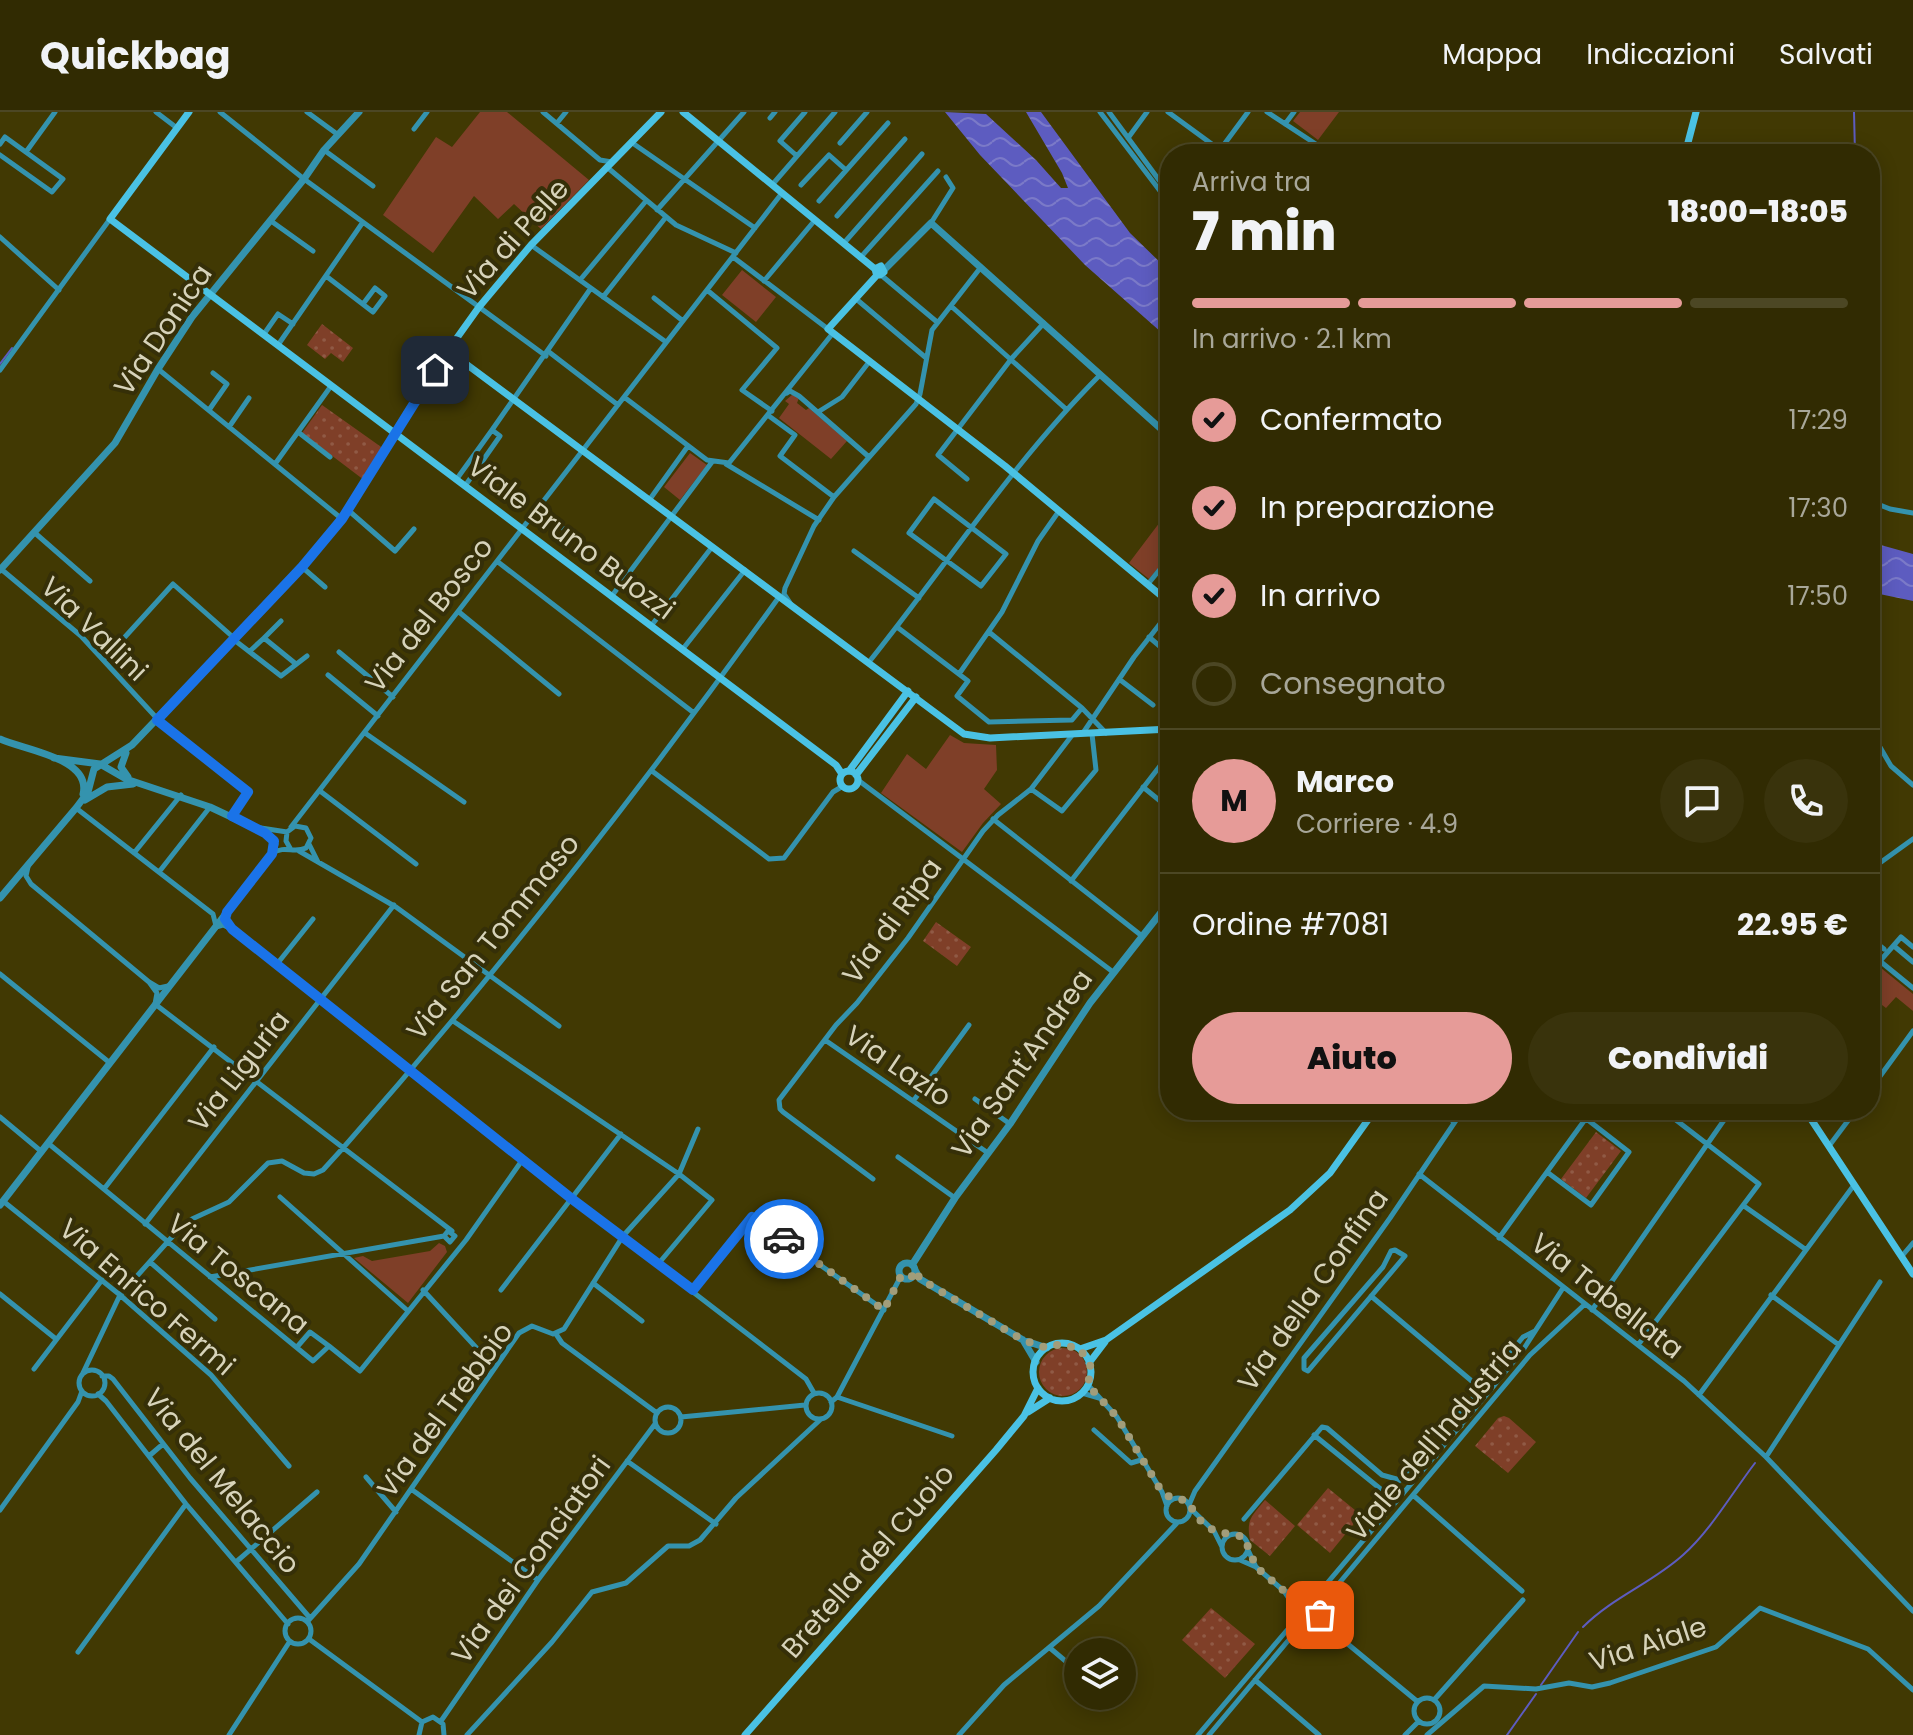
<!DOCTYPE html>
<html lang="it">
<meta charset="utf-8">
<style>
:root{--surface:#312b02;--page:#39330c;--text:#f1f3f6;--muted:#a8a799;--line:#4c4724;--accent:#e69b98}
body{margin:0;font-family:Poppins,sans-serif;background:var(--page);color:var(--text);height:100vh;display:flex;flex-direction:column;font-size:30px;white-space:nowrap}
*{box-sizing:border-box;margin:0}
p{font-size:26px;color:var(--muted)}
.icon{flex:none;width:44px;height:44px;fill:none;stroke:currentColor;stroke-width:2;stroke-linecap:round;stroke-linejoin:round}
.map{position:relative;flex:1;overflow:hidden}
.side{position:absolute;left:1160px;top:32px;width:720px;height:976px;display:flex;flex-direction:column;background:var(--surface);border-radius:32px;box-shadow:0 4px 20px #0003,0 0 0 2px var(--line)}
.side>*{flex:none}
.buttons{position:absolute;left:1064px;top:1526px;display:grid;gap:16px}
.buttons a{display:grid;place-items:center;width:72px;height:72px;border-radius:50%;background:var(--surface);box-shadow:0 4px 20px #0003,0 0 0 2px var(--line);font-size:40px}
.pin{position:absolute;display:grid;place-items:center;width:68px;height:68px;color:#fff;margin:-34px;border-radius:16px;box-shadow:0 4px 12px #0006}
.courier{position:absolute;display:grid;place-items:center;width:80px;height:80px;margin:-40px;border:6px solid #1a73e8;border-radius:50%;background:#fff;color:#222;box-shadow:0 2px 10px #0007}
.head em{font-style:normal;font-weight:800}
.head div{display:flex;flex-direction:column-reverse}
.head{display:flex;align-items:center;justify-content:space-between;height:136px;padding:0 32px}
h1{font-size:52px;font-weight:800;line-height:60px}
.bar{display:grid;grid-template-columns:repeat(4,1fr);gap:12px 8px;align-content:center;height:96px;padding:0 32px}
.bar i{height:10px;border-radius:6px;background:var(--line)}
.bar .current{background:var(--accent)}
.bar p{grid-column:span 4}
.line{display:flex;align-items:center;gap:20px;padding:0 32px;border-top:2px solid var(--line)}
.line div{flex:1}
.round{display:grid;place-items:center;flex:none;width:84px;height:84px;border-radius:42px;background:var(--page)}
ol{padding:0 32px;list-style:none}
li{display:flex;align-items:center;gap:24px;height:88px}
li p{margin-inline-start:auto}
li .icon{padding:8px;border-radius:50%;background:var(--accent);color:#111;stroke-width:4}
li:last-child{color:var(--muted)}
li i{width:44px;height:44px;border:4px solid var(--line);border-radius:50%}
.cta{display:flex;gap:16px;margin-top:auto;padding:16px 32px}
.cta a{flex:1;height:92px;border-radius:48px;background:var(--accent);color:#111;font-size:32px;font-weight:800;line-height:92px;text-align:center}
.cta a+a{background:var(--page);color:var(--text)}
header{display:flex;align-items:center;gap:48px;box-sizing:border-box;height:112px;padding:0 40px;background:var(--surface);border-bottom:2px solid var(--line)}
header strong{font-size:38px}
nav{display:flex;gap:44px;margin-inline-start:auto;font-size:28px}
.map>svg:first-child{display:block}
</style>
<header>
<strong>Quickbag</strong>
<nav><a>Mappa</a><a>Indicazioni</a><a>Salvati</a></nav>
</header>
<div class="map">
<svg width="1913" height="1623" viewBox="0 0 1913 1623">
<defs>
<pattern id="grass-dots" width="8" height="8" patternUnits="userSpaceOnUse" patternTransform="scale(2)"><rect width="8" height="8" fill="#7f3f28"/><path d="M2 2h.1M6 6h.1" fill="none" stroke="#905a45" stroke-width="1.8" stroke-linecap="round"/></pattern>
<pattern id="water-waves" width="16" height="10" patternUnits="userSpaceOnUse" patternTransform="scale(2)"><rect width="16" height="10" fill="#5d5cc0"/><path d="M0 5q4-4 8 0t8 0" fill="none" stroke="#7b7ac8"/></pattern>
</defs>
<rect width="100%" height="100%" fill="#413903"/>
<path fill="url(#grass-dots)" d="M322,212L353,236L343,250L331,241L325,247L307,233Z
M322,293L384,337L364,368L302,321Z
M936,810L971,835L957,854L923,829Z
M1596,1020L1621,1039L1586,1086L1561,1067Z
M1039 1260a24 24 0 1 1 48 0a24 24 0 1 1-48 0Z
M1504,1304L1509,1306L1536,1330L1508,1361L1475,1334L1498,1306Z
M1328,1376L1361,1403L1330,1441L1297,1413Z
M1265,1388L1295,1414L1270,1444L1250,1428C1246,1407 1252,1404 1265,1388Z
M1211,1496L1255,1532L1225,1566L1182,1528Z"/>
<path fill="#7f3f28" d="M480,0H507L589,68L541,117L514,92L498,107L474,84L433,141L383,103L436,25L452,35Z
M1300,0H1339L1318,28L1293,9Z
M742,158L776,185L756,210L722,183Z
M793,282L799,286L797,291L806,298L809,296L847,329L831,347L779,306L789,292L785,289Z
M690,341L707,353L680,388L664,375Z
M1170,392V442L1149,467L1129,451L1163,406L1161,402Z
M950,623L964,631L996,633L997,658L984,677L1001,692L983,711L962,740L881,681L907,642L926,657Z
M1870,847L1913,882V899L1896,885L1886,896L1870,884Z
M439,1131L445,1134L447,1140L408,1191L354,1146L363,1144L372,1149L430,1139Z"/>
<path fill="url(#water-waves)" d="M945,0L986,2L1036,48L1061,76H1068L1062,61L1026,0H1041L1130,121L1170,160V228L1085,153L980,43Z
M1870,430L1913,442V489L1870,480Z"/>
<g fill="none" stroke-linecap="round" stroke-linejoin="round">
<path stroke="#5d5cc0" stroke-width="2" d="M1854,0L1855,42
M0,252L12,236
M1870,417L1874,432
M1583,1515C1613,1485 1652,1471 1683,1443C1711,1418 1732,1381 1755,1351
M1541,1573L1578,1520
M1507,1623L1536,1582"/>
<path stroke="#3493ae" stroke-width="5" d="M156,0L177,16
M220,0L304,67L546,244
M307,0L337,22
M543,0L600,48L612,50
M1100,0L1170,92
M1109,0L1170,83
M1168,0L1220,38
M1267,0L1331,42
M770,6L775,0
M557,11L566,0
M1285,12L1294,0
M414,17L427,0
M1128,26L1147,0
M631,30L755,116
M840,31L867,0
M0,32L5,25L63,67L52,80L0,43
M324,38L373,74
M26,40L55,0
M1217,42L1248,0
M797,44L780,29L805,0
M608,56L676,113L736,141
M772,73L835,0
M801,73L829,43L846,58
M819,89L888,11
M657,98L744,0
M837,104L905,27
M271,109L313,139
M931,111L953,76L946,65
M0,125L59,178
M844,131L922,42
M531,133L666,230
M733,145L828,217
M860,146L938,59
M881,163L937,210
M326,164L373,200L385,184L375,176L363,192
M580,168L646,89
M764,169L815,108
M707,178L777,236L742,278L772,299
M603,185L666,105
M654,186L683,209
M855,186L925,245
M951,194L1066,297
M264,222L278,202L293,212
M278,233L363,110
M549,240L618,293
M158,257L342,407
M0,258L110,107
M787,281L790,279L799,284L869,345
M624,285L707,348L729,351L833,221
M209,298L227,272L213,261
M818,300L842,285L869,250
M769,304L795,323L780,344L834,385
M229,315L249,286
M492,318L591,176
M298,320L330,345
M275,352L331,274
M726,352L819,408
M967,367L938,343L1012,246L1044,211
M456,368L492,318L500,324L465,374
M650,387L688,334
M934,387L1006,442L981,474L909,421Z
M1870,389L1890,397L1913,401
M348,398L395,439L414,417
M538,398L590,436
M35,421L90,469
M854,439L919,486
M498,450L694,601
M302,455L325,475
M1,457L81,524L164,614L248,680L232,704
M1148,472L1170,445
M611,485L712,350
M790,491L784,482L785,476L814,414L834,385L916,292L920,282L932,218L981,155
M459,500L559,582
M651,514L712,435
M897,515L968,569L957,584L989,610L1072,608L1082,596
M989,520L1082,596L1106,621
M1149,525L1170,543
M264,526L281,509
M233,527L281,564L307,544
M682,538L745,458
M250,539L264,526L296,552
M339,540L393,585
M104,548L173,472L234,526
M869,550C946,454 1013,350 1100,263
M959,562L1002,500L1038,429L1059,399
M328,563L378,604
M1119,567L1153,593
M1870,618L1891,654L1913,673
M365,621L464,690
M1083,621L1134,545L1170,499
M1870,644L1878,633
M652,659L769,747L784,746L833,680L843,674
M858,668L1113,860
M1143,675L1170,697
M1031,677L1062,699L1096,658L1092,622
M320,679L416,752
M76,696L213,802L216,814
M993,707L1142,824
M291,715L782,81
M261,716L287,720
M309,732L318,750
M299,739L396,795L559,914
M134,741L181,683
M273,741C285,733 294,742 306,736L311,726L306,716L295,714L287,720L286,729L290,736
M28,755L26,764L31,772L149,870L159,876L168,874
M1870,758L1913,727
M159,760L210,695
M1071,769L1170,641
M216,815L223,813L232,817L225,803
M232,817L572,1087L806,1267L814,1281
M1870,826L1884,837
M1894,834L1913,850
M1870,841L1913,876
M1880,849L1901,825L1913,835
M277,852L313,807
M0,862L110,951
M149,870L157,881L155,892L452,1119
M453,909L679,1062L712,1088L659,1151
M825,928L988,1041
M1870,978L1913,919
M975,987L1010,1012
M914,988L969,913
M1440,998L1454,1010
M0,1005L42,1040
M49,1032L313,1249L329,1234L360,1259L466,1128L523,1047
M1829,1034L1856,998
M898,1045L955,1086
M1547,1060L1591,1093L1629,1040L1575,998
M1419,1062L1684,1269L1766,1345L1913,1499
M873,1067L783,1000L780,997L779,988L836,913L857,891L908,826L983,719L998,703L1031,677L1073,622
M104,1077L214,935
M280,1085L408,1199
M3,1089L120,1183L211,1263L289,1354
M1744,1094L1805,1137
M145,1112L394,793
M1499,1126L1592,998
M1395,1138L1405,1144L1308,1259L1304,1257V1246L1383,1155L1391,1139Z
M1902,1144L1913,1131
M150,1150L215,1207
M210,1165L444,1124L448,1119L455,1124L450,1130L444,1124
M593,1171L642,1209
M423,1178L495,1256
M501,1178L621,1022
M693,1178L752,1105L884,1198
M0,1182L56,1227
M1771,1183L1839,1233
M1371,1184L1480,1276
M1592,1198L1731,998
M556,1222L562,1231L657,1301
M1638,1233L1759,1072L1663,998
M297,1235L310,1220L329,1234
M34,1257L102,1168
M79 1271a13 13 0 1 1 26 0a13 13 0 1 1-26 0Z
M82,1263L120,1183L180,1116L192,1107L229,1090L268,1051L282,1049L304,1061L314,1062L323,1058L343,1036C498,860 642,676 779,485
M102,1264H109L113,1267L190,1366L310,1506
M1088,1273L1117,1305L1162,1380L1167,1394
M806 1294a13 13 0 1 1 26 0a13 13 0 1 1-26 0Z
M1082,1281L1099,1286
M98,1282L106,1289L186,1392L288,1512
M1699,1283L1854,1073
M837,1285L952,1324
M831,1290L837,1285L901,1164
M655 1308a13 13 0 1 1 26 0a13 13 0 1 1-26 0Z
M681,1305L805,1293
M1461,1314L1457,1305L1523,1225L1535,1219
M1094,1318L1131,1351L1141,1348
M1314,1323L1388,1383
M149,1344L163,1332
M1766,1345L1880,1170
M627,1349L716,1412
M366,1365L396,1400
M411,1377L538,1468
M1413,1383L1522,1479
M1166 1398a12 12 0 1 1 24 0a12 12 0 1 1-24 0Z
M1189,1393L1195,1379L1390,1106L1463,998
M1392,1394L1388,1383C1400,1369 1417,1339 1436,1344
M1191,1397L1214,1419L1222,1435
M0,1398L78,1290L82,1279
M1244,1407L1322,1315L1327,1316L1382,1363L1400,1368
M1222 1435a13 13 0 1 1 26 0a13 13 0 1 1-26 0Z
M1240,1448L1256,1455L1248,1438
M236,1450L317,1380
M1256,1455L1284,1479
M1293 1498a14 14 0 1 1 28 0a14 14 0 1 1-28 0Z
M1311,1485L1323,1476L1488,1281L1523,1238L1563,1176
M1294,1494L1284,1479L1303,1484
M1320,1494L1530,1243L1584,1193
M285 1519a13 13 0 1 1 26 0a13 13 0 1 1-26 0Z
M307,1510L359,1452L519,1221L532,1214L553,1222L564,1217L623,1124L679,1062L698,1017
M1311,1512L1332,1519L1321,1501
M1332,1519L1418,1590
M309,1527L422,1610
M1050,1536L1069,1552
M78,1540L186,1392
M1255,1568L1319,1623
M1414 1599a13 13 0 1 1 26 0a13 13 0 1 1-26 0Z
M1434,1588L1523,1488
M441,1609L538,1468L655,1312
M229,1623L290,1529
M419,1623L422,1610L433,1605L443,1612L444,1623
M467,1623L552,1530L592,1480L626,1471L668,1434H689L700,1428L736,1386L821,1307
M959,1623L1004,1573L1099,1494L1177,1411
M1198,1623L1288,1517L1295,1504
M1209,1623L1292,1524L1305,1512
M1405,1623L1419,1609
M1427,1623L1484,1574L1536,1577L1569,1571L1592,1575L1610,1571L1716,1535L1760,1496L1868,1537L1913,1578"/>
<path stroke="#3493ae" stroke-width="7" d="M884,158L931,111L1170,325
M0,458L115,331L158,257L192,205L304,67L324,38L359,0
M0,627C24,638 92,646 83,682
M126,641L121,655L128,665
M85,688L107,675L133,672
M0,786L76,696L88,680L94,657L132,633L302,455L348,398L410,296L454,230
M0,1093L272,742L275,732L265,721L210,695L126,667L100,652L54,646
M899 1159a8 8 0 1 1 16 0a8 8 0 1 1-16 0Z
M912,1153L955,1086L1010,1012L1090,891L1170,789
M915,1158L920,1167L1023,1228L1047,1236
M1023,1228L1036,1250"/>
<path stroke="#4ac2e4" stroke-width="7" d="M189,0L110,107L836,653L842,662
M683,0L875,157L876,161L880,163L884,160L881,154L875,157
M1685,42L1696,0
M878,162L828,217L1005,354L1170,491
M454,230L479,195L531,133L661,0
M453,232L454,243L964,622L990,626L1170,617
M849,659L908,579
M840 668a9 9 0 1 1 18 0a9 9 0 1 1-18 0Z
M856,663L916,585
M1805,998L1913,1162
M1033 1260a29 29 0 1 1 58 0a29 29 0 1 1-58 0Z
M1080,1237L1106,1228L1290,1098L1330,1061L1375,998
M1089,1251L1105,1230
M1028,1300L1050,1286
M745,1623L996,1338L1024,1304L1038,1276"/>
</g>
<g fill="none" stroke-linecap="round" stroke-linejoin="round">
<path stroke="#a29d7a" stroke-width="8" stroke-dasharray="0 14.4" d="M784,1127L884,1198L901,1164L911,1166L915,1158L920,1167L1023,1228L1047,1236L1061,1232L1080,1237L1091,1255L1088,1273L1117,1305L1162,1380L1173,1387L1186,1388L1200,1408L1214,1419L1244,1425L1256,1455L1284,1479L1313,1485L1320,1494V1503"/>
<path stroke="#1a73e8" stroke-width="10" d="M435,258L342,407L302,455L157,608L248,680L232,704L265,721L274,729L272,742L227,800L225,807L232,817L572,1087L693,1178L752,1105L784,1127"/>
</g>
<g text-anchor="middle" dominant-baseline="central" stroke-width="8" stroke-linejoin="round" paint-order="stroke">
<g font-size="28" fill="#d7d3ba" stroke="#352f08">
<text transform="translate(513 127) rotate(-48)">Via di Pelle</text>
<text transform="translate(163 218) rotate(-56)">Via Donica</text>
<text transform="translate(571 426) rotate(37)">Viale Bruno Buozzi</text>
<text transform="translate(429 503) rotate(-52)">Via del Bosco</text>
<text transform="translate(94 517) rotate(44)">Via Vallini</text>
<text transform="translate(892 809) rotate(-54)">Via di Ripa</text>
<text transform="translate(493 825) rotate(-51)">Via San Tommaso</text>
<text transform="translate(1022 952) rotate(-55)">Via Sant'Andrea</text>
<text transform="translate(898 954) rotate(34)">Via Lazio</text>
<text transform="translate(239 959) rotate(-52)">Via Liguria</text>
<text transform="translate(238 1162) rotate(39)">Via Toscana</text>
<text transform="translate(1313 1178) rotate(-55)">Via della Confina</text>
<text transform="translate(1607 1184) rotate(38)">Via Tabellata</text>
<text transform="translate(147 1185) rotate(41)">Via Enrico Fermi</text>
<text transform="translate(445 1298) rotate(-54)">Via del Trebbio</text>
<text transform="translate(1434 1328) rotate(-50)">Viale dell'Industria</text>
<text transform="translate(222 1369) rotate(51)">Via del Melaccio</text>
<text transform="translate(531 1448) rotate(-54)">Via dei Conciatori</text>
<text transform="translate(868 1449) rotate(-49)">Bretella del Cuoio</text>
<text transform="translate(1648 1532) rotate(-18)">Via Aiale</text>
</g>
</g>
</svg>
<div class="buttons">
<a><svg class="icon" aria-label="layers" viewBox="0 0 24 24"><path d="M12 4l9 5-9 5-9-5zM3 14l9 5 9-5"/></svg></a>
</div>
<div class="pin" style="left:1320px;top:1503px;background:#ea580c"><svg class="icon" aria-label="bag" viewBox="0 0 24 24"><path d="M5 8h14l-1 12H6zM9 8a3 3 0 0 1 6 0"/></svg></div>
<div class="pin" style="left:435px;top:258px;background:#1f2937"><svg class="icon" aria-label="home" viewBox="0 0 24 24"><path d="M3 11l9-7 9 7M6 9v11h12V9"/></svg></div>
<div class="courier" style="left:784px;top:1127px"><svg class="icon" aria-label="car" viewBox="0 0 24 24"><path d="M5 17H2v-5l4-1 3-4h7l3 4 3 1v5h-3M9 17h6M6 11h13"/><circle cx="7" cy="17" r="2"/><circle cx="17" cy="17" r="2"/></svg></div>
<section class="side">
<div class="head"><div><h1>7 min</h1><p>Arriva tra</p></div><em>18:00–18:05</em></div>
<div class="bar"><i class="current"></i><i class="current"></i><i class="current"></i><i></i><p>In arrivo · 2.1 km</p></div>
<ol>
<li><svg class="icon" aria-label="check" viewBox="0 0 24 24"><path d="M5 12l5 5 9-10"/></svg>Confermato<p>17:29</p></li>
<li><svg class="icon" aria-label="check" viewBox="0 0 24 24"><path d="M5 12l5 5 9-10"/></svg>In preparazione<p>17:30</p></li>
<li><svg class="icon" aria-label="check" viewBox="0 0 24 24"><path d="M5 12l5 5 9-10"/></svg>In arrivo<p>17:50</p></li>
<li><i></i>Consegnato</li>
</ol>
<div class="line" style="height:144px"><b class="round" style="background:var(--accent);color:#111">M</b><div><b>Marco</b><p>Corriere · 4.9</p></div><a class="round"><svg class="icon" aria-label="chat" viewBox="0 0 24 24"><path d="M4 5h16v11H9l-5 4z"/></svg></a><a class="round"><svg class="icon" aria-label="phone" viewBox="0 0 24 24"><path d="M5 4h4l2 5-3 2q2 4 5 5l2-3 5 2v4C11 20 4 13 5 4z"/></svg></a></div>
<div class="line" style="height:104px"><div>Ordine #7081</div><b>22.95 €</b></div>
<div class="cta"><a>Aiuto</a><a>Condividi</a></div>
</section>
</div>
